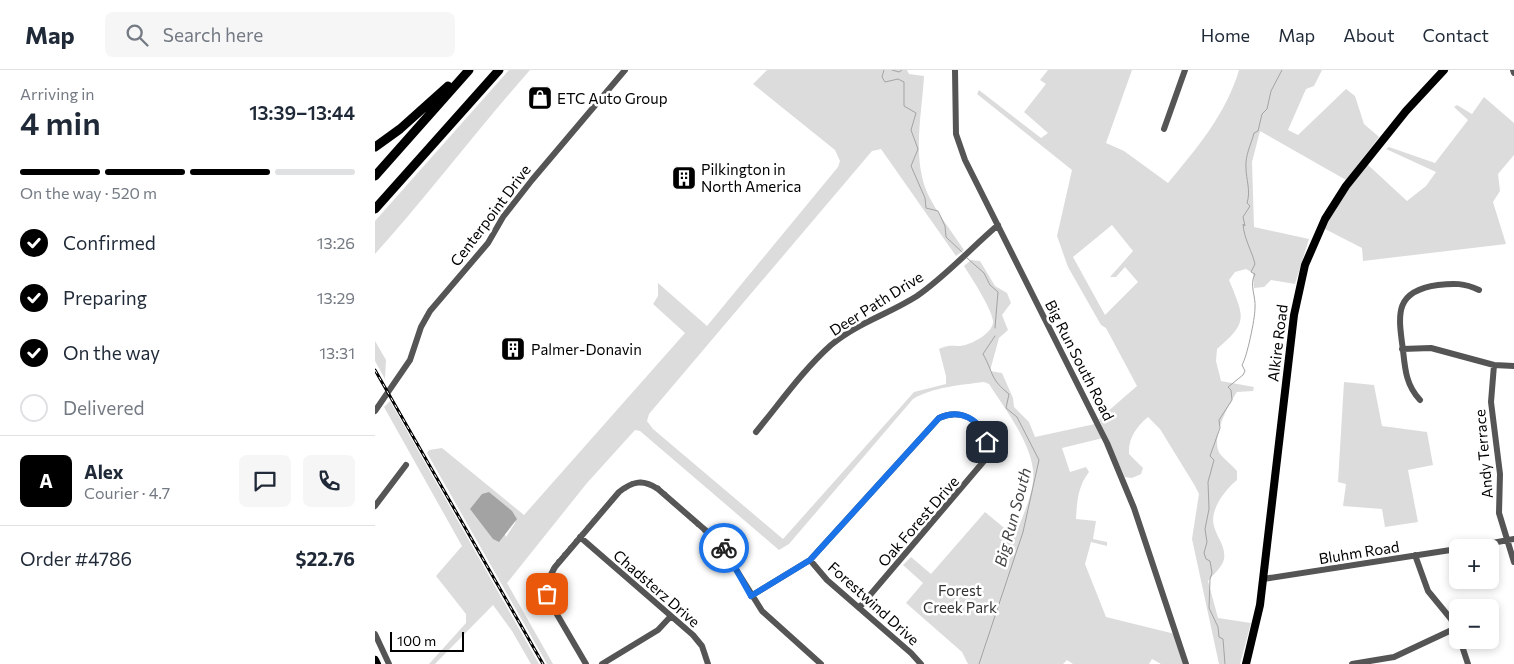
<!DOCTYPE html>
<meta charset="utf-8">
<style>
:root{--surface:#fff;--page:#f6f6f7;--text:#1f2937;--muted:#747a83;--line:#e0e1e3;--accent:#000}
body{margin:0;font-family:Commissioner,sans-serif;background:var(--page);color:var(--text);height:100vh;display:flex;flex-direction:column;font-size:19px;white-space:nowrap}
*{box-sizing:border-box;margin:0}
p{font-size:16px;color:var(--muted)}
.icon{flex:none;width:28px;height:28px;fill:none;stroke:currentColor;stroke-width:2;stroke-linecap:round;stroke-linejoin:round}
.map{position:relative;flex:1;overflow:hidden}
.side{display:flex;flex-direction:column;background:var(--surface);width:375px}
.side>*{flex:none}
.buttons{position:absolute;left:1074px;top:469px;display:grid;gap:10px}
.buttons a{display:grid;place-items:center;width:50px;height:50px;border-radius:8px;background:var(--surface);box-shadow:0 2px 8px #0003;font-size:25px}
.scale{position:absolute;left:15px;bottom:12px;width:74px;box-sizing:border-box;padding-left:5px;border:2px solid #000;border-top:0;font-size:14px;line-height:18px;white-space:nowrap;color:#000;-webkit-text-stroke:4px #fff;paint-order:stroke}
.pin{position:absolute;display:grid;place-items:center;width:42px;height:42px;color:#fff;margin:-21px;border-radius:10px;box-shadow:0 2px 8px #0006}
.courier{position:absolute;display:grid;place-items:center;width:50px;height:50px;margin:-25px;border:4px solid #1a73e8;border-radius:50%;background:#fff;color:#222;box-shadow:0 1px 6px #0007}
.headline em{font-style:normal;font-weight:600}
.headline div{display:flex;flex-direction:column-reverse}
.headline{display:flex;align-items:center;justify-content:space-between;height:85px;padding:0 20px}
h1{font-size:32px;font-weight:600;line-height:38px}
.bar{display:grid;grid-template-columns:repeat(4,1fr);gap:8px 5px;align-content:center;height:60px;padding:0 20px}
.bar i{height:6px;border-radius:4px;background:var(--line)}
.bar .on{background:var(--accent)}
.bar p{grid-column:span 4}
.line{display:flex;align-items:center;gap:12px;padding:0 20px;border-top:1px solid var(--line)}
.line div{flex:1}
.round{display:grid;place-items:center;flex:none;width:52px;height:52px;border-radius:8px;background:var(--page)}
ol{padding:0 20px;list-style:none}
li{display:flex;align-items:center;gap:15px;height:55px}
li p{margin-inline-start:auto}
li .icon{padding:5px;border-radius:50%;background:var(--accent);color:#fff;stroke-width:4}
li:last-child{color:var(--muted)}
li i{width:28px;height:28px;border:2px solid var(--line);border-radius:50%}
header{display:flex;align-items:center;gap:30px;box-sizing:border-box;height:70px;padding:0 25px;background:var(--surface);border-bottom:1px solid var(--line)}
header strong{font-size:24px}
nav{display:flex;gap:28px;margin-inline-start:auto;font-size:18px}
.search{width:350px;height:45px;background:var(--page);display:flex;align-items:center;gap:12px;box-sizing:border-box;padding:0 18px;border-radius:8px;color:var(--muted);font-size:19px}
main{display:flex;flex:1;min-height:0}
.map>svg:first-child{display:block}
</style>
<header>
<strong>Map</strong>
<div class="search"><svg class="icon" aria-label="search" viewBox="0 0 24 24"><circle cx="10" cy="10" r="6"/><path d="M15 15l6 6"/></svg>Search here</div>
<nav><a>Home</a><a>Map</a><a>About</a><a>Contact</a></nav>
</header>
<main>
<section class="side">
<div class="headline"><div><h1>4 min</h1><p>Arriving in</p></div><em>13:39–13:44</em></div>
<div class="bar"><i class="on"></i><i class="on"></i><i class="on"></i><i></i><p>On the way · 520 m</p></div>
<ol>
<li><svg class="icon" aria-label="check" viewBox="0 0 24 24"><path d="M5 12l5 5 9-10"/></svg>Confirmed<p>13:26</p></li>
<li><svg class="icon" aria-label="check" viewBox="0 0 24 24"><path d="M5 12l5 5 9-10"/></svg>Preparing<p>13:29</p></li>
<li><svg class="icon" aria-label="check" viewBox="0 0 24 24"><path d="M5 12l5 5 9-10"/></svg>On the way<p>13:31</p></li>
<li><i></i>Delivered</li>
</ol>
<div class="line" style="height:90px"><b class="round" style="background:var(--accent);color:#fff">A</b><div><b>Alex</b><p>Courier · 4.7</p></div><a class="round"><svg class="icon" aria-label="chat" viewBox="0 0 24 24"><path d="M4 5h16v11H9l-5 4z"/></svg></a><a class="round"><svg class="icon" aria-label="phone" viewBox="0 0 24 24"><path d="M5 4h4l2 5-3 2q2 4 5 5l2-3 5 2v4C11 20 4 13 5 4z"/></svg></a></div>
<div class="line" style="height:65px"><div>Order #4786</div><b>$22.76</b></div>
</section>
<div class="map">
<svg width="1139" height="594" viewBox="0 0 1139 594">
<rect width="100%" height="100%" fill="#fff"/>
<path fill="#dcdcdc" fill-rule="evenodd" d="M134,0H155C102,60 54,124 0,184V151Z
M392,0H532L534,4L549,6C547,42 538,82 550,117C556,135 578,163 589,180L581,186L506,79L497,81L274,344L272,351L278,359L408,469L539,322L571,314V306L564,279C578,273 580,278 590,275C599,273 619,262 618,251C617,239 596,207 589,196L596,190L605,191L620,216L632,223L636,233L627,245L633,260L624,268L615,301L627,303L638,328L639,337L654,352L660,367L720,354L728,368L687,378L695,402L711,397L714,402C703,416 702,431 701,449L721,451L718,469L732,472V476L716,472L710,494L731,547L800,564L808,594H786L777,589L774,594H698L692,590L688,594H593L587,582L531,533L548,513L528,495L536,487L556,504L610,442L640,467C646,449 656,430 658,411C662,380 630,339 614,314L609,312C586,315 558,317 538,329L414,474L404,480L265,361L260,360L212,413L132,513L178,594H172L52,383L54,380L67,378L149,445L310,263L278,234L283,226V213L332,256L463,97L465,91L460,80L378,14ZM114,422L141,447L140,453L131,467Z
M673,0H757L731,73L749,81L793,113C822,78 851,44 864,0H947L939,16L931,19L913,60L923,65L971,19L980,26L989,54L1004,67L971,110L885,61L877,92L879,157L934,169L920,214L896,210L889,217L879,218L878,203L871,199L860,202L854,210C869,247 874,252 842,279L841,291L846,311L879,317L878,321L862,322C853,335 835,369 845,384C850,390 857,395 862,401V410C851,419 834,440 839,456C842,468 851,476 849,489C848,496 838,505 833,511L843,548L876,553L865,594H844L817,469L824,424L820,416L785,359L773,347C761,357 753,369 754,384L768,398L766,404L757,408L750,407L724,349L762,316L731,258L726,255L693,197L682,166L697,100L602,24L604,20L666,68L673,63L649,42L671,14L665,10ZM737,155L758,181L735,207H741L750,197L763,212L730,245L698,187Z
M1109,27L1139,53V85L1123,104L1125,121L1118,132L1131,174L988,191L987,178L948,158L967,127L992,94L1032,131L1051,116L1061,102L1011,79L1014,77L1060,93L1093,50L1079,37L1082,35L1097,44Z
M0,271L11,290L10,309L0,291Z
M969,312L999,315L1007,356L1052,362L1058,395L1033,400L1043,452L1010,457L1007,439L968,436L971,414L963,412Z
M15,331L164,594H156L137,561L118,535L60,594H54L91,553V544L61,506L87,476L9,337Z"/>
<path fill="#a3a3a3" d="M114,422L137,441L142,449L124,472L118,469L95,439L107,424Z"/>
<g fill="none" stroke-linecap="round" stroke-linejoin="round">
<path stroke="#a3a3a3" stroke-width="1" d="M509,0L507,7L510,12L523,9L529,12V36L541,43L536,60L543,79L536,96L550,128L551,138L563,141L570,156L571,167L587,182
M517,0L524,2L527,0
M592,188L609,203L615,215L623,222L620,258
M604,594L648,462L664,390L642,347L631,338L634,324C615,309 619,304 608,284L620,266
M850,594L848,569L844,567L843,557L834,538L835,509L837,503L835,491L831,489L829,483L832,472L830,459L834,439L833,412L839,390L835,386L845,358L844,350L857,330L856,320L853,317L868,305L870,301L867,295C872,287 880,249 880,238C881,226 874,215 880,204L876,202L880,194C877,181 869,169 868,154L870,156L868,147L875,136L872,133C876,121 871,109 871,98C870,85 876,75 879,63L883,61L887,44L892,39L896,21L907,0"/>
<path stroke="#555" stroke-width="6" d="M580,0L581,64L590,90L732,373L759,438L811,594
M1138,0L1139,3
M789,59L810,0
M1027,279L1056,278L1119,295L1139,296
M1119,295L1116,332L1125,404L1124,443L1139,492
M1045,330C1031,315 1030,299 1028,280C1023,244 1019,221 1063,215C1079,213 1089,213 1104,220
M0,341L35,290L46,257L55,241L113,173L128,147L157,110L250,0
M381,362C405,333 428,300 456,275C482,253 514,244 542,226C571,206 596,178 623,155
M0,436L31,395
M205,467L318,565L327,576L333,594
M1090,478L1139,469
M1040,485L1053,521L1076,549L1082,563
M435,490L452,510L536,583L546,594
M888,509L1082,479
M376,526L435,490L564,348C593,334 618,361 609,391L484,538
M0,564L14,594
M1085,570L1093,594
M211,594L173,529L172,512L180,497L244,422C258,411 268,409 283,419L344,472L387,541L446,594
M227,594L283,560L296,546
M977,594L1019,587L1081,558"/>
<path stroke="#000" stroke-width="8" d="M0,590L2,594
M871,594L885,535L919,245L930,195L950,149L971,116L1031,41L1069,0"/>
<path stroke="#000" stroke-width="9" d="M0,77L25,59L73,16
M0,106L94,0
M0,139L124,0"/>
<defs>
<path id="rail" d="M0,300L168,594"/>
</defs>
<use href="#rail" stroke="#000" stroke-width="3"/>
<use href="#rail" stroke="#fff" stroke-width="1" stroke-dasharray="4" stroke-linecap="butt"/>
</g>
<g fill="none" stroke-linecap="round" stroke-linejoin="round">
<path stroke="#595959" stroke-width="5" stroke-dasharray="0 9" d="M172,524L173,506L184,491L244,422L258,413L268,412L283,418L349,478"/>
<path stroke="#1a73e8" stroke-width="6" d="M349,478L376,526L435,490L564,348C585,338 606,349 612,372"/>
</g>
<defs>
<symbol id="shop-square" viewBox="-11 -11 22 22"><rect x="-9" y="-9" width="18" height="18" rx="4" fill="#000" stroke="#fff"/><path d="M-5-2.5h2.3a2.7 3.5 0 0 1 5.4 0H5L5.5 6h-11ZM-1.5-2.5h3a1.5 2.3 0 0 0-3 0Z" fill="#fff"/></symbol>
<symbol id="building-square" viewBox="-11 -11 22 22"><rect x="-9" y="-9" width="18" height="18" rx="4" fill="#000" stroke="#fff"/><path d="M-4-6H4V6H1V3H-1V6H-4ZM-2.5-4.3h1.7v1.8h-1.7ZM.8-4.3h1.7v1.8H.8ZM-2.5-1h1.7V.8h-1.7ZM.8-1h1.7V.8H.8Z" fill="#fff"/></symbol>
</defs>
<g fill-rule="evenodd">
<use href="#shop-square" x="151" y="14" width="28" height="28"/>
<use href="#building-square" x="295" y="94" width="28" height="28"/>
<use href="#building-square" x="124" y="265" width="28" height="28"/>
</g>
<g text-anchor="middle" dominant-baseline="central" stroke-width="5" stroke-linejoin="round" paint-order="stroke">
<g font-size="15" fill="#000" stroke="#fff" text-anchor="start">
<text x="182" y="28">ETC Auto Group</text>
<text x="326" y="99">Pilkington in<tspan x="326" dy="17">North America</tspan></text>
<text x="156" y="279">Palmer-Donavin</text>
</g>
<g font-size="15" fill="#000" stroke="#fff">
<text transform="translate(115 145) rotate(-53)">Centerpoint Drive</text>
<text transform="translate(501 233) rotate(-32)">Deer Path Drive</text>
<text transform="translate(902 273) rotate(-83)">Alkire Road</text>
<text transform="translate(705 290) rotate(63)">Big Run South Road</text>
<text transform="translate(1108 384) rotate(-95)">Andy Terrace</text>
<text transform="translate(543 451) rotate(-49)">Oak Forest Drive</text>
<text transform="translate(984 482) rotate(-9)">Bluhm Road</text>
<text transform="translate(282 518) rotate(41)">Chadsterz Drive</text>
<text transform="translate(499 533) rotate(42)">Forestwind Drive</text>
</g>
<g font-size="15" fill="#333" stroke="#fff">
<text x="585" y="520">Forest<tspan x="585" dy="17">Creek Park</tspan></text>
</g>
<g font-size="16" font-style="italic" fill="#444" stroke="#fff">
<text transform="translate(637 447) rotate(-75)">Big Run South</text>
</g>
</g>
</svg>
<div class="buttons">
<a>+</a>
<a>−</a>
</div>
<div class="scale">100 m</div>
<div class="pin" style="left:172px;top:524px;background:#ea580c"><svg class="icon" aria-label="bag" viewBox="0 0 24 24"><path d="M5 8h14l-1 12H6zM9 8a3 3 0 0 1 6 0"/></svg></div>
<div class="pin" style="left:612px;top:372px;background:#1f2937"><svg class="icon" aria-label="home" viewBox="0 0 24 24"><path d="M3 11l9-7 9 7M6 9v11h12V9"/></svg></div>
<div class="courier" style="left:349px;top:478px"><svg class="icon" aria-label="bike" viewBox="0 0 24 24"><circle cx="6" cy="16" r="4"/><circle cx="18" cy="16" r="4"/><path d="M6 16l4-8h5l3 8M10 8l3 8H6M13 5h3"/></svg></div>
</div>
</main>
